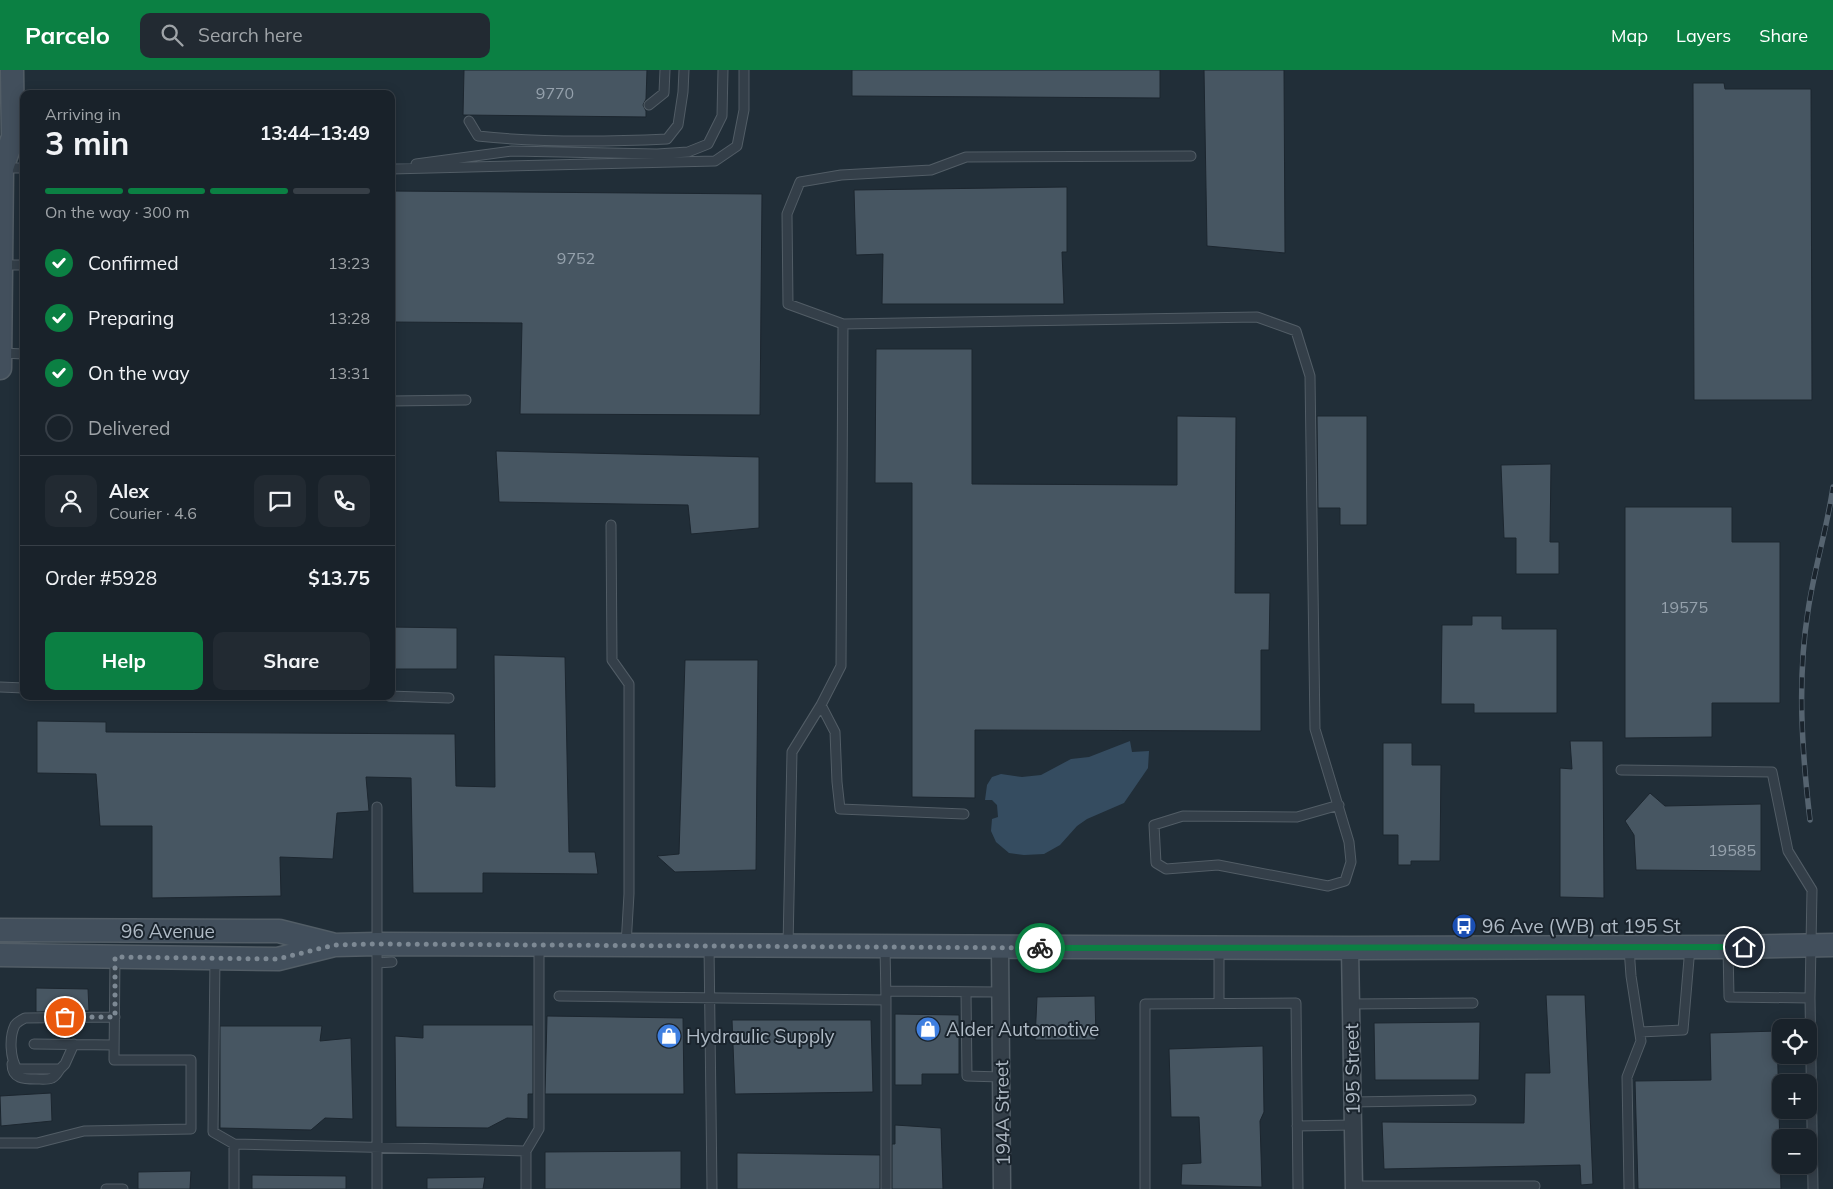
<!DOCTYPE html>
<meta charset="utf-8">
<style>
:root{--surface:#19222a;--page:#222a32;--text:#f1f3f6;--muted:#9fa4a8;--line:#373f47;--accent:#0b8043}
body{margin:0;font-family:Mulish,sans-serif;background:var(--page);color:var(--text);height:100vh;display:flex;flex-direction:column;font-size:19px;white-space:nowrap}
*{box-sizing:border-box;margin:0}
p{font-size:16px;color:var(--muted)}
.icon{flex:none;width:28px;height:28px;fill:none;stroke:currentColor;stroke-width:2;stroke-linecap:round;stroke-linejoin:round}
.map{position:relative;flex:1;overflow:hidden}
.sheet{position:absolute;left:20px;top:20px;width:375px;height:610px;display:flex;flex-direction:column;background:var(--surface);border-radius:10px;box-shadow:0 2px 12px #0003,0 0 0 1px var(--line)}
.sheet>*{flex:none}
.controls{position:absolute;left:1772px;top:949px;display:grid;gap:10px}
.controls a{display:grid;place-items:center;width:45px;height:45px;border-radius:10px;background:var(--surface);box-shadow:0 2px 12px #0003,0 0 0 1px var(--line);font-size:25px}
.pin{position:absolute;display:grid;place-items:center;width:42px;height:42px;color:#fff;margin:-21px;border:2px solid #fff;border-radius:50%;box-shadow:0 1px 5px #0007}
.courier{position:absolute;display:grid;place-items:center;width:50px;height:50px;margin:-25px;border:4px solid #0b8043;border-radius:50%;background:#fff;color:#222;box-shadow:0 1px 6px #0007}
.summary em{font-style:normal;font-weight:700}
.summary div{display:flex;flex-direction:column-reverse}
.summary{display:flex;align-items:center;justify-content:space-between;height:85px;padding:0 25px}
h1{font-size:32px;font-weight:700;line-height:38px}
.bar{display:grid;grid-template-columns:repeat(4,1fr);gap:8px 5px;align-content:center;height:60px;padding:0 25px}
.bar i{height:6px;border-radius:4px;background:var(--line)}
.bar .active{background:var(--accent)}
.bar p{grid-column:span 4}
.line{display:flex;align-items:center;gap:12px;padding:0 25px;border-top:1px solid var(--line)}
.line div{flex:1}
.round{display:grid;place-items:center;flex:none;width:52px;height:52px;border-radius:10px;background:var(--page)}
ol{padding:0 25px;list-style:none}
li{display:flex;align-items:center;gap:15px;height:55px}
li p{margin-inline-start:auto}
li .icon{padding:5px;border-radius:50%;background:var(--accent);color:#fff;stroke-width:4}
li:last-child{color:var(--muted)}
li i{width:28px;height:28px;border:2px solid var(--line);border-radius:50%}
.action{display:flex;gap:10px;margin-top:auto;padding:10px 25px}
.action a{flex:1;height:58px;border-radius:10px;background:var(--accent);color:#fff;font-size:20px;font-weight:700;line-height:58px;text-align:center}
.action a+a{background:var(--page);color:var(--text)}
header{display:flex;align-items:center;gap:30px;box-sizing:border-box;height:70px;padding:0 25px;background:var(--accent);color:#fff}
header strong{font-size:24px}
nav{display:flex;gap:28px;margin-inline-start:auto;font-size:18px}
.search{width:350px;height:45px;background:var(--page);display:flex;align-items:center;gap:12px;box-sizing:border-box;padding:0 18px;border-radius:10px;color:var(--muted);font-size:19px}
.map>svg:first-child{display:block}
</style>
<header>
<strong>Parcelo</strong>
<div class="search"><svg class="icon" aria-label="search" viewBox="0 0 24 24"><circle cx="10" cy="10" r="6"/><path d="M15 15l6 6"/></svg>Search here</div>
<nav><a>Map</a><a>Layers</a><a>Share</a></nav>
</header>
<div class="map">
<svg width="1833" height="1119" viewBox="0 0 1833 1119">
<rect width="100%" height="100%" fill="#212e38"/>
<path fill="#354c60" d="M1130,671L1132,682L1149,681L1148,698L1124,733L1087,749L1077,756L1060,775L1044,784L1024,785L1009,783L996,772L991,761L992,749L998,747L997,735L992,730H985L987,715L992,707L1001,704L1022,707L1041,705L1071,689L1089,687Z"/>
<path fill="#475662" stroke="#1c262f" d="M464,0H647L646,29L643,35L646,41V47L463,45Z
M852,0H1160V28L852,26Z
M1204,0H1284L1285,183L1207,176Z
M1693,13H1724L1725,19H1811L1812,330H1694Z
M1067,117V182H1062L1064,234H882L883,184L856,185L854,120Z
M391,121L762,124L760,345L520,344L522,253L391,252Z
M876,279H972V414L1177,415V346L1236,347L1235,523H1270L1269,580H1261V661L975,660V728L912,727V413H875Z
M1317,346H1367V455H1340V438H1318Z
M496,381L759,387V458L691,464L688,435L499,432Z
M1551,394L1550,472H1559V504H1516V468H1504L1501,395Z
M1625,437H1732V472H1780V633H1712V667L1625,668Z
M1472,546H1502V559H1557V643H1474V634H1441L1442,555H1472Z
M391,557L457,558V599H391Z
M494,585L565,587L569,782H595L598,804L483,803V823H413L411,708L366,707L369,741L337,743L333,789L280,787L281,826L152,828V756H100L96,704L37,703V651L106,652V662L455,664L456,716L495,717Z
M685,590H758L756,800L675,802L657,786L679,784Z
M1570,671H1603L1604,828L1560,827V698L1572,699Z
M1383,673H1412V695H1441L1440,791H1411V795H1398V765H1383Z
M1650,723L1665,736L1761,734V801L1636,800L1634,765L1625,751Z
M36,918L88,919L89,941L36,942Z
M1546,925H1585L1593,1114L1581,1115L1580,1095L1384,1099L1382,1052L1524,1053L1525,1003H1550Z
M1095,926L1096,970H1035L1037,927Z
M895,944L959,945V1004H922V1015H895Z
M547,946L683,948L684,1024H545Z
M732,950H871L873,1022L735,1024Z
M1480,952L1479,1010H1375L1374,953Z
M423,955H533V1024H528V1049L507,1048L488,1058L396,1057L395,966L423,968Z
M220,956H322L320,971L351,968L353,1049L325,1048L311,1060L220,1058Z
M1777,961L1781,1119H1638L1635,1011L1711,1010L1710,963Z
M1263,976L1264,1042L1260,1051L1262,1117L1181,1115L1182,1094L1201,1093L1199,1047H1171L1169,979Z
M51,1023L52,1051L1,1056L0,1026Z
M895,1055L941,1058L943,1119H892V1074H895Z
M681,1081V1119H545V1082Z
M737,1083L880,1085V1119H737Z
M191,1101L190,1119H138V1102Z
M252,1105L346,1106V1119H252Z
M485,1107L483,1119H427V1108Z"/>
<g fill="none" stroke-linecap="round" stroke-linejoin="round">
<defs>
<path id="lane" d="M649,35L664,23L665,0
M469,51L478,66C541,73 604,72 667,69L678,55L683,22L684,0
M416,94L512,81L657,84L688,82L708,74L722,46L723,0
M2,98H24
M391,99L715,91L737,76L744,40V0
M2,195H24
M843,254L1257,247L1296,261L1310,306L1315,659L1349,772L1351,792L1345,811L1328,816L1218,795L1166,799L1156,793L1154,755L1183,746L1297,747L1339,735
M1,283L24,284
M391,331L466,330
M611,455L612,590L629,614V824L626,875
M0,617L24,618
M389,626L449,628
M821,635L835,662L837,712L840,739L964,744
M1621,700L1772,702L1788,781L1812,820L1810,928L1813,1119
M377,737V1119
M709,876L712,1119
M788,876L792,682L821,635L841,596L843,254L788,234L787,144L800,112L841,105L931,100L966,87L1191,86
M1219,878V933
M1728,878L1729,927L1810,928
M215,888L213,1062L234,1074
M377,893L392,892
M886,921L1000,922
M966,922L967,1006L1001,1007
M559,926L886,930L885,877
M886,930V1119
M1351,934L1473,933
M1640,962L1683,960L1690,877
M34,974L114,975
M74,974L65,994L60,999H17C10,988 9,967 15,955C17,952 21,950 25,948L115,947
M12,994C12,1009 24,1009 36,1009C41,1009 47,1010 52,1008C56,1006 58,1002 60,999
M1352,1032L1471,1030
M1297,1056L1353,1055
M0,1073H37L84,1061L191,1059V990H114L115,887
M526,1081L539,1059V874
M1354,1116H1535
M106,1119H123
M234,1119V1074L526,1081V1119
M1145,1119V934L1296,933L1298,1119
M1629,1119L1627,1007L1641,971L1631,906L1629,878"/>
<path id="street" d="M1000,878L1002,1119
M1350,878L1354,1119"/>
<path id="secondary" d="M0,298L2,98L13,67L12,0
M0,860L279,861L331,874
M0,885L278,889L334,875L377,874L1350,878L1728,877L1833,875"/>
</defs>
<use href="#lane" stroke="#525d66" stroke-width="11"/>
<use href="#street" stroke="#525d66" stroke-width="19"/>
<use href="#secondary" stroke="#525d66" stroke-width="25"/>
<use href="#lane" stroke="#343f49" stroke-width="9"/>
<use href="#street" stroke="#343f49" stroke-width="16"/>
<use href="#secondary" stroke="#424f5c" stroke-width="22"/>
<defs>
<path id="rail" d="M1810,750C1802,682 1797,610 1808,541C1814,499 1827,459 1833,417"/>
</defs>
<use href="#rail" stroke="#566470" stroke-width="5.5"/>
<use href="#rail" stroke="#1a242d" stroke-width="4" stroke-dasharray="11" stroke-linecap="butt"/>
</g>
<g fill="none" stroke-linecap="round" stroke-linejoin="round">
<path stroke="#7d8994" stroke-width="5" stroke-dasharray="0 9" d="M65,947H115V887L278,889L334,875L377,874L1040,878"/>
<path stroke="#0b8043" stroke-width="6" d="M1040,878L1744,877"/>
</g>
<defs>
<symbol id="bus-disc" viewBox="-11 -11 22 22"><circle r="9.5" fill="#1a4fb4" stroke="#1a242d"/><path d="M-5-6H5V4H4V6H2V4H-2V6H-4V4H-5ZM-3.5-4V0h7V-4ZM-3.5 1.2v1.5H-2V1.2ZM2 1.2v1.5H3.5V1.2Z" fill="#fff"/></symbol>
<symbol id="shop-disc" viewBox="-11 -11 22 22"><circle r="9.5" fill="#3f7fe0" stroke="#1a242d"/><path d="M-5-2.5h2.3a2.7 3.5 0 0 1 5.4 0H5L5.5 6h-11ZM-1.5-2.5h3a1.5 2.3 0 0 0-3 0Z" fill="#fff"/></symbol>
</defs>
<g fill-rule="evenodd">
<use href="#bus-disc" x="1450" y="842" width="28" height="28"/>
<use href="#shop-disc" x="914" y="945" width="28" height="28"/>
<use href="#shop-disc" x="655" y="952" width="28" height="28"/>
</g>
<g text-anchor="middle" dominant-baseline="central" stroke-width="4" stroke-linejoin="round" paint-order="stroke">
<g font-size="16" fill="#95a1ac">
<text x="555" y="23">9770</text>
<text x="576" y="188">9752</text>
<text x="1684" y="537">19575</text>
<text x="1732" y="780">19585</text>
</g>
<g font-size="19" fill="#afbac5" stroke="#1a242d" text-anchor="start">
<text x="1482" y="856">96 Ave (WB) at 195 St</text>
<text x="946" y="959">Alder Automotive</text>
<text x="686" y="966">Hydraulic Supply</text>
</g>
<g font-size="19" fill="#afbac5" stroke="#1a242d">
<text x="168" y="861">96 Avenue</text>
<text transform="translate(1352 999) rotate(-91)">195 Street</text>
<text transform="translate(1002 1043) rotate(-91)">194A Street</text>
</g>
</g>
</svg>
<div class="controls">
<a><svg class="icon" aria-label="locate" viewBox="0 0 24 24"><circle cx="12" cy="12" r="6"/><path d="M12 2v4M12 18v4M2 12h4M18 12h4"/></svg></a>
<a>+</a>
<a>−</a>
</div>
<div class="pin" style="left:65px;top:947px;background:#ea580c"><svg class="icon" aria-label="bag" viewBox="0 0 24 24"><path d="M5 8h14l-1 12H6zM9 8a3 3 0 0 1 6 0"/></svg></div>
<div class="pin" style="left:1744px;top:877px;background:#1f2937"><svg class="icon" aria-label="home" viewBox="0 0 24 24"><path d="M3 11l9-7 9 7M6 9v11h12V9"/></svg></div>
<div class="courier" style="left:1040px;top:878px"><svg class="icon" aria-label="bike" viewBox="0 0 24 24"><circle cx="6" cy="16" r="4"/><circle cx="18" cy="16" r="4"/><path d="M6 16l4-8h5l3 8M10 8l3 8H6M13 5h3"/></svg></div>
<section class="sheet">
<div class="summary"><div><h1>3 min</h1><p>Arriving in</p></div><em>13:44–13:49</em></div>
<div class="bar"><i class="active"></i><i class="active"></i><i class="active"></i><i></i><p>On the way · 300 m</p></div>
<ol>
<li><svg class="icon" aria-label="check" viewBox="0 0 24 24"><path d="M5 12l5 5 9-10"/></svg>Confirmed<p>13:23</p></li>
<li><svg class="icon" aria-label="check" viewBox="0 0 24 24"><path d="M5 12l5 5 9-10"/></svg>Preparing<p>13:28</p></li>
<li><svg class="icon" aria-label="check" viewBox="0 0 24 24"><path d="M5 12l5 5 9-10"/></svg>On the way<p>13:31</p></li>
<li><i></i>Delivered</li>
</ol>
<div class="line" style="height:90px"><a class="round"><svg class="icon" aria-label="person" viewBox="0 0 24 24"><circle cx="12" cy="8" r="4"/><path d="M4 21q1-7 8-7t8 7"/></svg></a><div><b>Alex</b><p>Courier · 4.6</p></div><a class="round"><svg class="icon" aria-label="chat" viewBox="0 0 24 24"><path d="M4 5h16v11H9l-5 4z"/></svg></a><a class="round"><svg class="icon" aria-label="phone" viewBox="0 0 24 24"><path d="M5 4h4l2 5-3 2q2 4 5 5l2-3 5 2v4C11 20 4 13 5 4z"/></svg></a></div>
<div class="line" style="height:65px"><div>Order #5928</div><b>$13.75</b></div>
<div class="action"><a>Help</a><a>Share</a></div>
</section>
</div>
